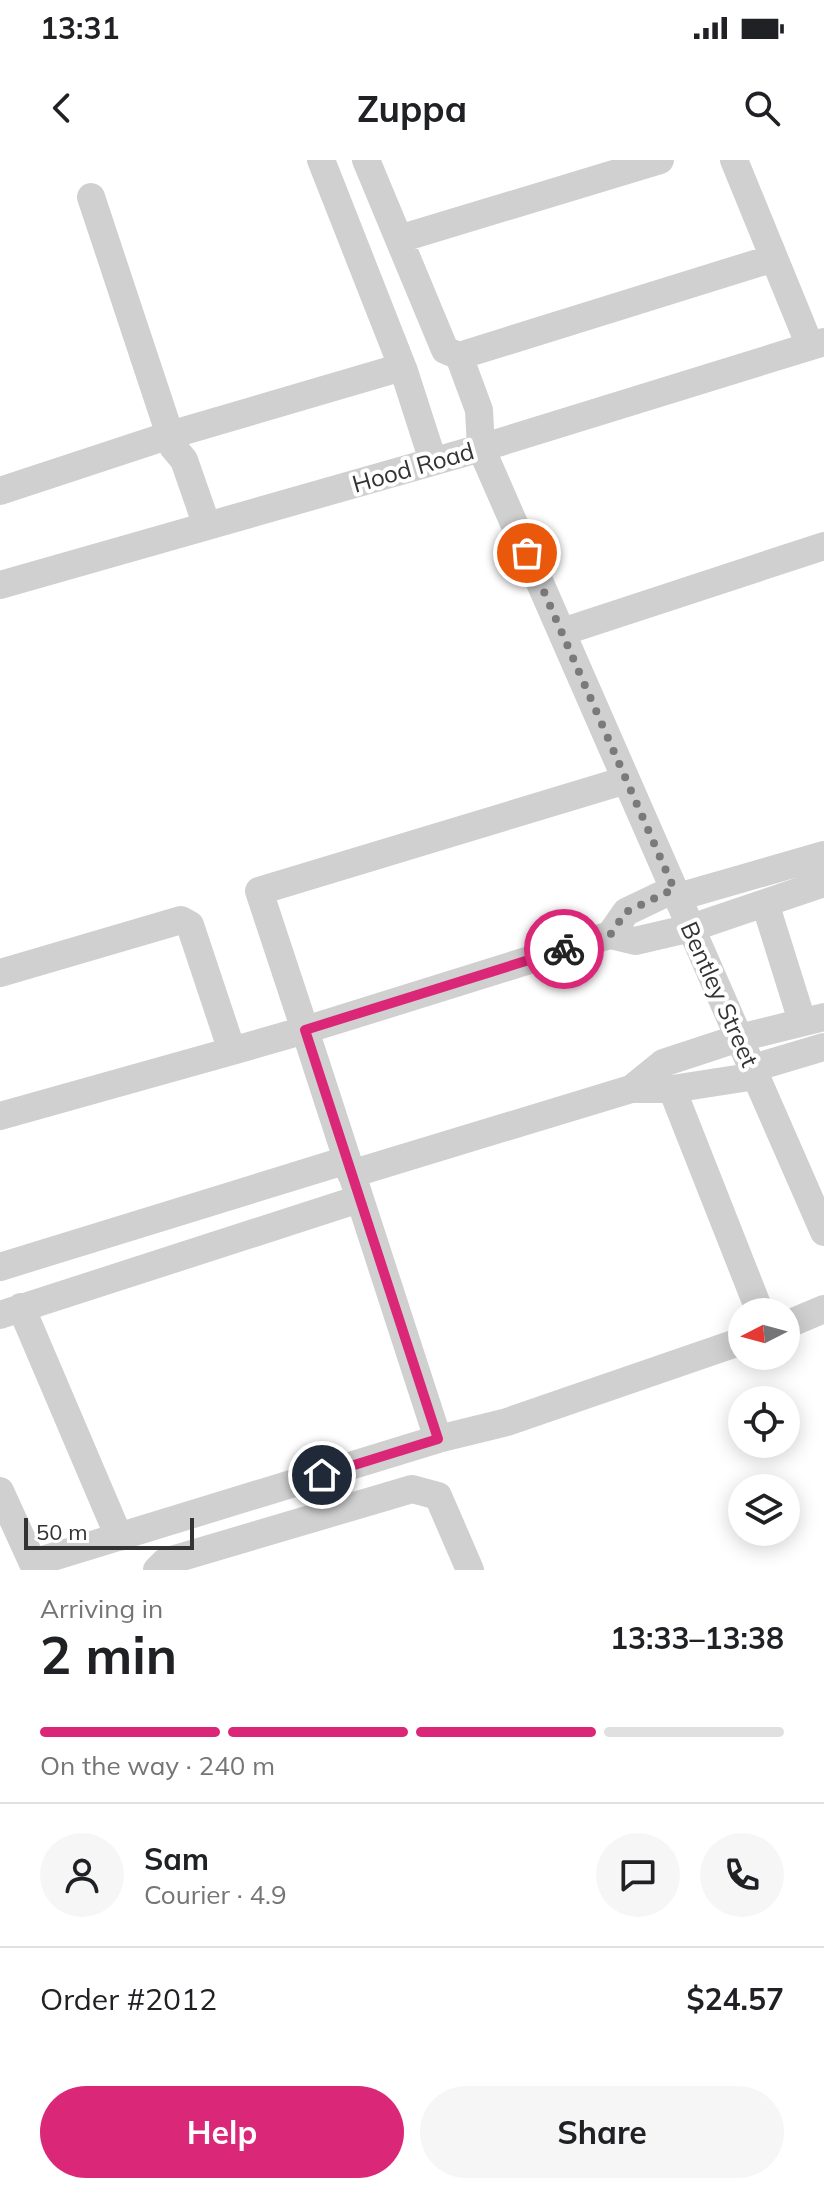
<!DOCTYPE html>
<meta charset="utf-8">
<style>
:root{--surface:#fff;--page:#f6f6f6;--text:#202124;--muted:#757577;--line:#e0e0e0;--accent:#db2777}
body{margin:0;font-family:Mulish,sans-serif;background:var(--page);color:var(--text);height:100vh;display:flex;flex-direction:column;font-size:30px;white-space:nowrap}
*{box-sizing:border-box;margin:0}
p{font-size:26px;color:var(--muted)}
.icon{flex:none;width:44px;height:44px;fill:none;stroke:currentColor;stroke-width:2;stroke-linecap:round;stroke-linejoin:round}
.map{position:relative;height:1410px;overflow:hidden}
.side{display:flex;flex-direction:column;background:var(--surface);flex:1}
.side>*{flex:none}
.needle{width:52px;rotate:264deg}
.tools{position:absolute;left:728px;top:1138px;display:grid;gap:16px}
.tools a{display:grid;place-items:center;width:72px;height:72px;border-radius:50%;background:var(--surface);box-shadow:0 4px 20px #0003;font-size:40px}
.scale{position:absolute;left:24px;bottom:20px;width:170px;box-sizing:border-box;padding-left:8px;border:4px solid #333;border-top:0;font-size:22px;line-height:28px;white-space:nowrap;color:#333;-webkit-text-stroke:6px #fff;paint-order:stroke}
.pin{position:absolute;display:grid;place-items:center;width:68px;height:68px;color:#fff;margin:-34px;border:4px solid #fff;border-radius:50%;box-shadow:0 2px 8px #0007}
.courier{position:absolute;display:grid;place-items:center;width:80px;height:80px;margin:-40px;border:6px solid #db2777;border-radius:50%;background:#fff;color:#222;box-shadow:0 2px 10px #0007}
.headline em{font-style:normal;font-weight:700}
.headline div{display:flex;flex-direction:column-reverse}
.headline{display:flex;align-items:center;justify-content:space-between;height:136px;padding:0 40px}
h1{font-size:52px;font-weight:700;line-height:60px}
.bar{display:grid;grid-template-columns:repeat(4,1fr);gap:12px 8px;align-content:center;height:96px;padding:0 40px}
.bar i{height:10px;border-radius:6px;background:var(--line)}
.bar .current{background:var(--accent)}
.bar p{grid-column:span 4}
.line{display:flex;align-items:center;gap:20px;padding:0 40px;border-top:2px solid var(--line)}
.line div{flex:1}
.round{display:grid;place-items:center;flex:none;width:84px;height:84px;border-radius:42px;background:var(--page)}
.button{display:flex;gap:16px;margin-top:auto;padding:16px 40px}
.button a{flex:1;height:92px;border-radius:48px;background:var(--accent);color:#fff;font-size:32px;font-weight:700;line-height:92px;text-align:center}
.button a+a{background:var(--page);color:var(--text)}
.status{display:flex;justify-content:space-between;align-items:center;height:56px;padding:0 40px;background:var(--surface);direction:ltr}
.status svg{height:22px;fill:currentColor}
header{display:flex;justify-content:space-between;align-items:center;height:104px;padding:0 40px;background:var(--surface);font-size:36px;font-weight:700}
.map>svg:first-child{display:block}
</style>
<div class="status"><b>13:31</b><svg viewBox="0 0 49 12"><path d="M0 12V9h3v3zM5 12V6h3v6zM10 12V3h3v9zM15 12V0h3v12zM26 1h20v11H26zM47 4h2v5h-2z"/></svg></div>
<header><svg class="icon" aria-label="back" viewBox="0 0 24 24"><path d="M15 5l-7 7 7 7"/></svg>Zuppa<svg class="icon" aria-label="search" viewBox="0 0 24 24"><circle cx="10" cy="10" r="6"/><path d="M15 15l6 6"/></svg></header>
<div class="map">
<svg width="824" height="1410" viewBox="0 0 824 1410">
<rect width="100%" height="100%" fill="#fff"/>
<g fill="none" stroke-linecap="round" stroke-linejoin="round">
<path stroke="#d0d0d0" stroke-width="28" d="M321,0L404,211L433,301
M366,0L445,190L459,196L774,98
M734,0L810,186
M399,79L660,0
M459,196L479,250L481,288L824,1072
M0,331L170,275L91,37
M207,366L184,300L173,287L170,275L402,207
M0,425L481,288L824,182
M562,472L824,386
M626,620L259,731L305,870L610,775L635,781L691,768L765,743
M678,737L824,695
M610,775L626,752L674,729
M0,813L181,760L190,765L232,891L305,870L438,1279L33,1403
M802,861L765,743L824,723
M753,908L824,887
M756,916L672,929L760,1152
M631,929L663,903L739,878L824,857
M0,956L232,891
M351,1014L631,929H672
M0,1107L347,1000
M21,1147L119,1377
M0,1155L359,1039
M786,1165L824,1149
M438,1279L507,1262L742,1181
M0,1331L36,1410
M157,1410L165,1402L412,1329L438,1336L470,1410"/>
</g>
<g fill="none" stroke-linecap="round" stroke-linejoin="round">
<path stroke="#7a7a7a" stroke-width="8" stroke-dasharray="0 14.4" d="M527,393L674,729L626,752L610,775L564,789"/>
<path stroke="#db2777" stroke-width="10" d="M322,1315L438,1279L305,870L564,789"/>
</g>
<g text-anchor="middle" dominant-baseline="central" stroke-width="8" stroke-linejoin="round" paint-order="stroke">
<g font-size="24" fill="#333" stroke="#fff">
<text transform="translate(413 307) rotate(-16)">Hood Road</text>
<text transform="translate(720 834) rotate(66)">Bentley Street</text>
</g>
</g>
</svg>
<div class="tools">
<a><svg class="needle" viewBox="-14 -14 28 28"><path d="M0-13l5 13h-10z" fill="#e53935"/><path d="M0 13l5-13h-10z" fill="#757577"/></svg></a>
<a><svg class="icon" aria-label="locate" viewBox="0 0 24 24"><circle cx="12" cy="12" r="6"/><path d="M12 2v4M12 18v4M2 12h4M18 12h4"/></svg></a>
<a><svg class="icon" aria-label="layers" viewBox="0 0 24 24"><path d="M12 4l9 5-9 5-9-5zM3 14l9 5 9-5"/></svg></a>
</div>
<div class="scale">50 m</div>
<div class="pin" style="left:527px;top:393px;background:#ea580c"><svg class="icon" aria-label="bag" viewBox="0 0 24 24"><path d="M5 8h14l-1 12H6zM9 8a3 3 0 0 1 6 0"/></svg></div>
<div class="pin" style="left:322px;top:1315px;background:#1f2937"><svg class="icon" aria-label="home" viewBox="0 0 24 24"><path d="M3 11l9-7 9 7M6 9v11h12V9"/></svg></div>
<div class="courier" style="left:564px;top:789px"><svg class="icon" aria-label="bike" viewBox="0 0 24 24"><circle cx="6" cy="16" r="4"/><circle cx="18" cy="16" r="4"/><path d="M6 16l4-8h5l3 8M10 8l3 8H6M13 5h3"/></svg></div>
</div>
<section class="side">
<div class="headline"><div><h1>2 min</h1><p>Arriving in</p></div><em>13:33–13:38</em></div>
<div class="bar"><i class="current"></i><i class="current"></i><i class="current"></i><i></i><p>On the way · 240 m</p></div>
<div class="line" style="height:144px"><a class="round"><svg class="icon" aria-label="person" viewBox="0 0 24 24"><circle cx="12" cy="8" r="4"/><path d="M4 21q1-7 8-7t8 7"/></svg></a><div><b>Sam</b><p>Courier · 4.9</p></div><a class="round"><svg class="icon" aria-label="chat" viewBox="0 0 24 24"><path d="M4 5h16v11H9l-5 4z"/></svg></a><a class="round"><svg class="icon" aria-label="phone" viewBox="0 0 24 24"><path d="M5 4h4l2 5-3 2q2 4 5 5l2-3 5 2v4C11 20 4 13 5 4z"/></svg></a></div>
<div class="line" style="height:104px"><div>Order #2012</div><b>$24.57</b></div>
<div class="button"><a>Help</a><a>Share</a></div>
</section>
